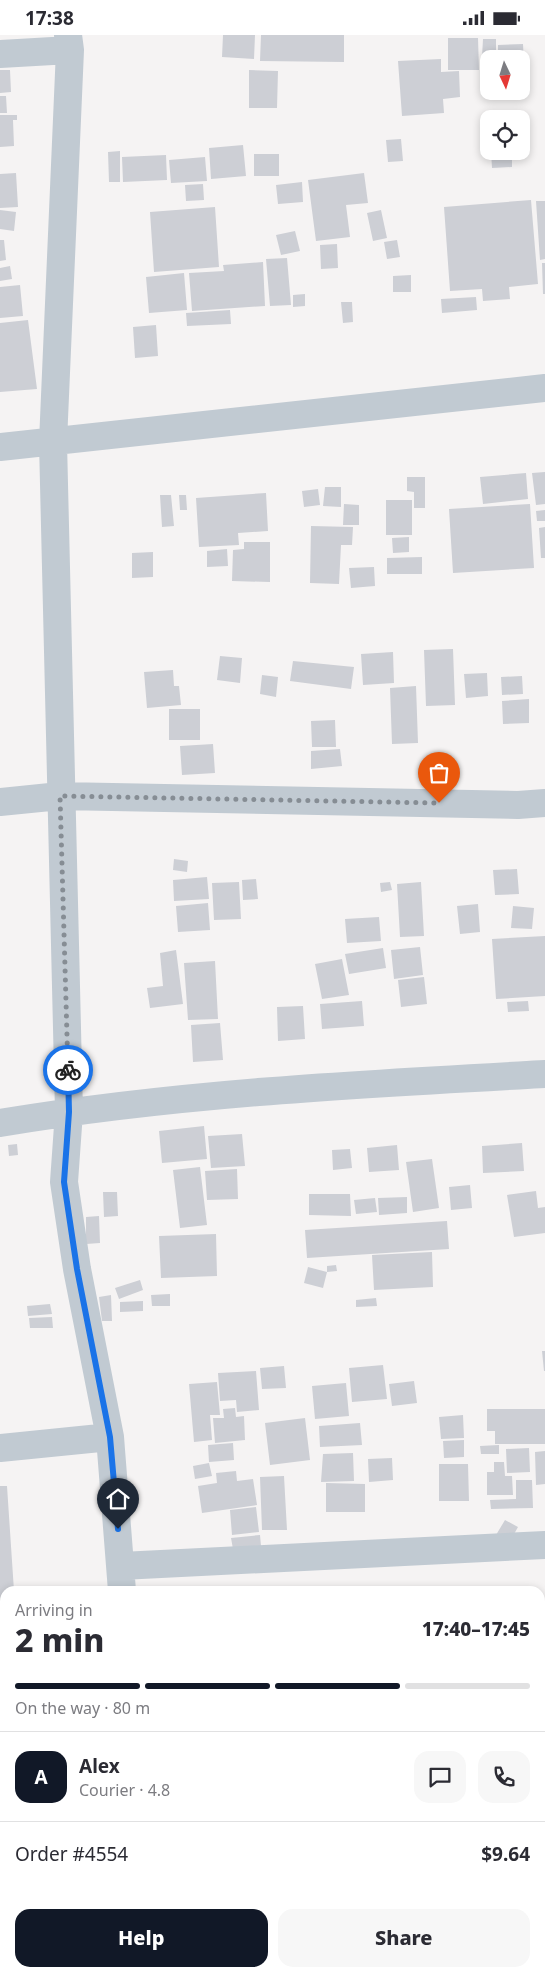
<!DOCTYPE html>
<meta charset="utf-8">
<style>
:root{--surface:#fff;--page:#f7f7f7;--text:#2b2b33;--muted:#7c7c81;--line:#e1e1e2;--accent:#111827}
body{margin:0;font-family:"Noto Sans",sans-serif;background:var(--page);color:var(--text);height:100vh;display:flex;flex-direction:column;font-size:19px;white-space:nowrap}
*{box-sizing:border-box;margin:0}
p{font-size:16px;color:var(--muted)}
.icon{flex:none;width:28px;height:28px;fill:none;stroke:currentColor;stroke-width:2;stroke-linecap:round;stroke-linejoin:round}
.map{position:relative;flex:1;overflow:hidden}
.sheet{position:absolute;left:0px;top:1551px;width:545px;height:391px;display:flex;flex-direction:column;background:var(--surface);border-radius:15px 15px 0 0;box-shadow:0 2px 8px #0003}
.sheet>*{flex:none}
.needle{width:32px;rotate:176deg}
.tools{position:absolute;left:480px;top:15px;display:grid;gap:10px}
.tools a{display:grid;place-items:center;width:50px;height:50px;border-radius:10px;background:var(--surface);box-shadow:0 2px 8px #0003;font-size:25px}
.pin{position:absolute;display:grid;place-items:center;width:42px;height:42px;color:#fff;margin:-51px -21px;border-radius:50% 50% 50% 0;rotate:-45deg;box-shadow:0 0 5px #0007}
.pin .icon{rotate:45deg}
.courier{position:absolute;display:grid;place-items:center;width:50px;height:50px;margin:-25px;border:4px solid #1a73e8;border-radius:50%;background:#fff;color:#222;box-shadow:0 1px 6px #0007}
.head em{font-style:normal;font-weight:800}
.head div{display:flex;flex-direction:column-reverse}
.head{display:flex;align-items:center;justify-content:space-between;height:85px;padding:0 15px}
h1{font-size:32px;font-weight:800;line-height:38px}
.bar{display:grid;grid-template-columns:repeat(4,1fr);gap:8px 5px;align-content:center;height:60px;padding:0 15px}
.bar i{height:6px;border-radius:4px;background:var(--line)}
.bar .current{background:var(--accent)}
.bar p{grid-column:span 4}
.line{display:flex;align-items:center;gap:12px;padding:0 15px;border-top:1px solid var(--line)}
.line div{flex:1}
.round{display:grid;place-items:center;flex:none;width:52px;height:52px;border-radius:15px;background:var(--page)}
.primary-button{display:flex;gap:10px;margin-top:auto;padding:10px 15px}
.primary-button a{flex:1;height:58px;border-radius:15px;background:var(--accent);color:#fff;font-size:20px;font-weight:800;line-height:58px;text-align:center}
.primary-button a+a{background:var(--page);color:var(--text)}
.status{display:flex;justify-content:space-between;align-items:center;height:35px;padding:0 25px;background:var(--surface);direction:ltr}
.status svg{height:14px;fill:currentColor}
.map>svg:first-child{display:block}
</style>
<div class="status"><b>17:38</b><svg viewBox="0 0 49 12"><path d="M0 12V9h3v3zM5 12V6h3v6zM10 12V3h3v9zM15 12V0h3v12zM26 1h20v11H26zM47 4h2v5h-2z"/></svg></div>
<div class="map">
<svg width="545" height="1942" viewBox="0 0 545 1942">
<rect width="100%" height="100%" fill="#f5f3f3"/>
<path fill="#cdcfd5" d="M223,0H255L254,24L222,22Z
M261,0H344V27L260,26Z
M448,3H478L479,35H448Z
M483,4H496V24H489V40H481Z
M523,9L525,49H521V24H498V10Z
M441,24V37L459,36L460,62L443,64L444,78L402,81L398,26Z
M0,35H10L11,57L0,58Z
M249,35L278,36L277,73H249Z
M0,61H6L7,78H0Z
M0,80H17V85H13L14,111L0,112Z
M401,104L403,126L388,127L386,105Z
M243,110L246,141L211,144L209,113Z
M120,116V147H109L108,117Z
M491,116H512V132L492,133Z
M254,119H279V141H254Z
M166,120L167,145L123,147L122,122Z
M205,122L207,146L171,148L169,125Z
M16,138L18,172L0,173V139Z
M364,138L368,168L346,170L350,202L316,206L308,145Z
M302,147L303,167L278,169L276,150Z
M203,149L204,165L186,166L185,150Z
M531,165L538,249L509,252L510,264L483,266L482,254L450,256L444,172Z
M536,166H545V224L540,225Z
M215,172L219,232L154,237L150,177Z
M0,175L16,177L14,196L0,194Z
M381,175L387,203L373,206L367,178Z
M295,196L300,216L281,220L276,200Z
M0,205H4L6,225L0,226Z
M397,205L400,222L387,224L384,207Z
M337,209L338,233L321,234L320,210Z
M287,223L291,270L270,271L266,224Z
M263,227L265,271L192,276L189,238L224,236L223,230Z
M542,228H545V259H543Z
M10,231L12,244L0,246V233Z
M184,238L187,275L149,278L146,242Z
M411,240V257H393V241Z
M20,250L23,281L0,283V252Z
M305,259V271L293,272V260Z
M476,262L477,275L442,278L441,264Z
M341,267H352L353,287L343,288Z
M230,275L231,289L187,291L186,278Z
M28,285L37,354L0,357V288Z
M156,290L158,321L135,323L133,292Z
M545,437V469L536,470L532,438Z
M526,438L528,464L483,469L480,442Z
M407,442H425V473H414V457L407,456Z
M325,452H341V472L323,471Z
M318,454L320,470L304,472L302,456Z
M266,458L268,496L238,498L239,510L199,512L196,463Z
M160,460H171L174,491L162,492Z
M179,460H186L187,475H180Z
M386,465H412V500H386Z
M344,469L359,470V490H343Z
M530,469L534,533L453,538L449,474Z
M545,475V486H537L536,476Z
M311,491L353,492L352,510H341L339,549L310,548Z
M545,492V523H541L539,493Z
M409,502V517L393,518L392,503Z
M244,507H270V547L232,546L233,515L244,514Z
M227,514L228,531L207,532V516Z
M153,517V542L132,543V518Z
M422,522V539H387V523Z
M374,532L375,551L351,553L349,533Z
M453,614L455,670L426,671L424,615Z
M393,617L394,648L363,650L361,619Z
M220,621L242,623L240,648L217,645Z
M293,626L354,632L351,654L290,646Z
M173,635L174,651H179L181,670L147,673L144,637Z
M487,638L488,661L466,663L464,639Z
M262,640L278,642L276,662L260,659Z
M522,641L523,659L502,660L501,642Z
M416,651L418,708L392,709L390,653Z
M529,664V688L503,689L502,666Z
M169,674H200V705H169Z
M335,685L336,712H312L311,686Z
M213,709L215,738L182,740L180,711Z
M340,714L342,731L311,734V716Z
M174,824L188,826L187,837L173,835Z
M517,834L519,859L495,860L493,835Z
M207,842L209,864L174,866L173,845Z
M256,844L258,864L243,865L242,845Z
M239,847L241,884L214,885L212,848Z
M390,847L392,855L381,857L380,848Z
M421,847L424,901L400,902L397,849Z
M208,868L210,895L178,897L176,871Z
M478,869L480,897L460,899L457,871Z
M513,871L534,873L532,894L511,893Z
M379,882L381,906L347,908L345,884Z
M545,901V961L496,964L492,904Z
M420,912L423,940L394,944L391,915Z
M383,913L386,933L349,939L345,919Z
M176,915L183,969L150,973L147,953L163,951L160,918Z
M342,924L349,960L322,964L315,929Z
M215,926L218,984L188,985L184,928Z
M424,942L427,969L401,972L398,945Z
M362,966L364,991L322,994L320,969Z
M528,966L529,976L508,977L507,967Z
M303,971L305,1004L278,1006L277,972Z
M220,988L223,1025L193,1027L191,990Z
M204,1091L207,1124L162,1128L159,1096Z
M242,1099L245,1131L211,1133L208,1101Z
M522,1108L524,1136L483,1138L482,1111Z
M17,1109L18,1120L9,1121L8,1110Z
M397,1110L399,1135L369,1137L367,1113Z
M350,1114L352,1133L333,1135L332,1115Z
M432,1124L439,1173L413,1177L406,1127Z
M200,1132L207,1190L180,1193L173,1135Z
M237,1134L238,1164L207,1165L205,1136Z
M470,1150L472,1173L451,1175L449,1152Z
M536,1156L538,1173L545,1172V1198L514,1202L507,1160Z
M103,1157H117L118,1181L104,1182Z
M309,1159H350L351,1181L309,1180Z
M407,1162V1178L379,1180L378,1163Z
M375,1163L377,1177L356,1179L354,1165Z
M99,1181L100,1208L86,1209V1182Z
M447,1186L449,1214L307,1223L305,1195Z
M216,1199L217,1241L161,1243L159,1201Z
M432,1217L433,1252L374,1255L372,1220Z
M336,1230L337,1236L327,1237V1231Z
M308,1232L327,1237L323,1253L304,1248Z
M140,1245L143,1255L119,1264L115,1253Z
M170,1259V1271H152L151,1260Z
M111,1260L112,1286H102L99,1262Z
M376,1263L377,1271L356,1272V1265Z
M143,1266V1276L120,1277V1267Z
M50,1269L52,1279L28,1281L27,1271Z
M52,1282L53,1293H30L29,1283Z
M542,1316H545V1336H544Z
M383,1330L387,1364L352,1367L349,1333Z
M284,1331L286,1353L262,1354L260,1333Z
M256,1336L259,1375L237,1377L236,1365L220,1366L218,1338Z
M414,1346L417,1368L392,1371L389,1349Z
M217,1347L220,1380H210L212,1405L194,1407L189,1349Z
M346,1348L349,1381L315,1384L312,1351Z
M235,1373L236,1382L244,1381L245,1405L215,1408L213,1383H224L223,1374Z
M487,1374H545V1409H495V1396H487Z
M463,1380L464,1403L441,1404L439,1382Z
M305,1383L310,1425L270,1430L265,1388Z
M360,1388L362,1410L320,1412L319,1391Z
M464,1405V1422L444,1423L443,1406Z
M233,1408L234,1425L209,1427L208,1410Z
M499,1410V1419H481L480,1411Z
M529,1413L530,1437L507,1438L506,1414Z
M545,1416V1449L536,1450L535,1417Z
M353,1418L354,1446L321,1447L323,1419Z
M392,1423L393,1445L369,1447L368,1424Z
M494,1427H504L505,1441H512L513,1460H487V1437H494Z
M209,1428L212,1441L195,1444L193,1431Z
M439,1429H468L469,1466H439Z
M236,1436L237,1446L253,1444L257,1470L202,1478L198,1451L217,1448L216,1438Z
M284,1441L287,1495H262L260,1442Z
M516,1445H532L533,1473L491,1474L490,1465L516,1464Z
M326,1448L365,1449V1477H326Z
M0,1451H7L14,1556H5V1581H0Z
M256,1472L259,1497L232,1500L230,1475Z
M505,1485L518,1492L509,1508L496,1500Z
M260,1500L261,1511L233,1514L231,1503Z
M0,1603H5V1719H0Z
M540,1620H545V1665H540Z
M0,1783H5V1938H20V1942H0Z
M540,1791H545V1821H540Z
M540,1844H545V1874L540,1875Z
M540,1915H545V1934L540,1935Z
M218,1938H240L241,1942H218Z
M252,1938H292V1942H253Z
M297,1938H424V1942H297Z
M428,1938H459V1942H428Z
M462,1938H528V1940L462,1942Z"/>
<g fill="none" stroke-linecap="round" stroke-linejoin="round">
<path stroke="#c1cad2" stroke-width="28" d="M68,0L70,15L53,407L69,1077L64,1147L77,1234L110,1402L122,1556
M0,19L70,15
M0,412L545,353
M0,767L60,761L518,770L545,768
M0,1088C180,1058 363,1049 545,1039
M0,1413L110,1402
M121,1531L545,1510
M540,1740H545
M0,1758L5,1759
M127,1942V1938"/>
</g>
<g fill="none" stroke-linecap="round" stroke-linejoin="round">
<path stroke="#868d94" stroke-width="5" stroke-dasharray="0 9" d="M68,1035L60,761L439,768"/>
<path stroke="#1a73e8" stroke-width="6" d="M68,1035L69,1077L64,1147L77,1234L110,1402L118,1494"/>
</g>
</svg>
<div class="tools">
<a><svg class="needle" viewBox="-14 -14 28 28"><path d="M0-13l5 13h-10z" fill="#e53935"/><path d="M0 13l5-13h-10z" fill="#7c7c81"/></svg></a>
<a><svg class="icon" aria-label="locate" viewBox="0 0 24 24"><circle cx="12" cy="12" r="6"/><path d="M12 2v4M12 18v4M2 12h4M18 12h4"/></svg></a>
</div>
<div class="pin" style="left:439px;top:768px;background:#ea580c"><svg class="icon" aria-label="bag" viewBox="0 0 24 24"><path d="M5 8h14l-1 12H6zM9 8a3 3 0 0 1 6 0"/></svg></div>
<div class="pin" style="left:118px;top:1494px;background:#1f2937"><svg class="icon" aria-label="home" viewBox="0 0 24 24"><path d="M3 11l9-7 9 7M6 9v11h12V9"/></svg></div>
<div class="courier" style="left:68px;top:1035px"><svg class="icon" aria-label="bike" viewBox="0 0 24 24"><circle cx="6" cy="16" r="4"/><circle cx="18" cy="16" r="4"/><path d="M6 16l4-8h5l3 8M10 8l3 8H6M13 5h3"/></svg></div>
<section class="sheet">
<div class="head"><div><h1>2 min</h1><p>Arriving in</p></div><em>17:40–17:45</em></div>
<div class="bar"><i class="current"></i><i class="current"></i><i class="current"></i><i></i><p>On the way · 80 m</p></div>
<div class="line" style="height:90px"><b class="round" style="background:var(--accent);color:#fff">A</b><div><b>Alex</b><p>Courier · 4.8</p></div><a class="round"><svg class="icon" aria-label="chat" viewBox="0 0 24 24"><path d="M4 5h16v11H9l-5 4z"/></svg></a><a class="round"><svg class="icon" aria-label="phone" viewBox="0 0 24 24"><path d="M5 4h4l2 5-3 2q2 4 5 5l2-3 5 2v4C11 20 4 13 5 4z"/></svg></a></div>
<div class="line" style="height:65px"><div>Order #4554</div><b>$9.64</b></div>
<div class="primary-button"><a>Help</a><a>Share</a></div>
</section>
</div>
